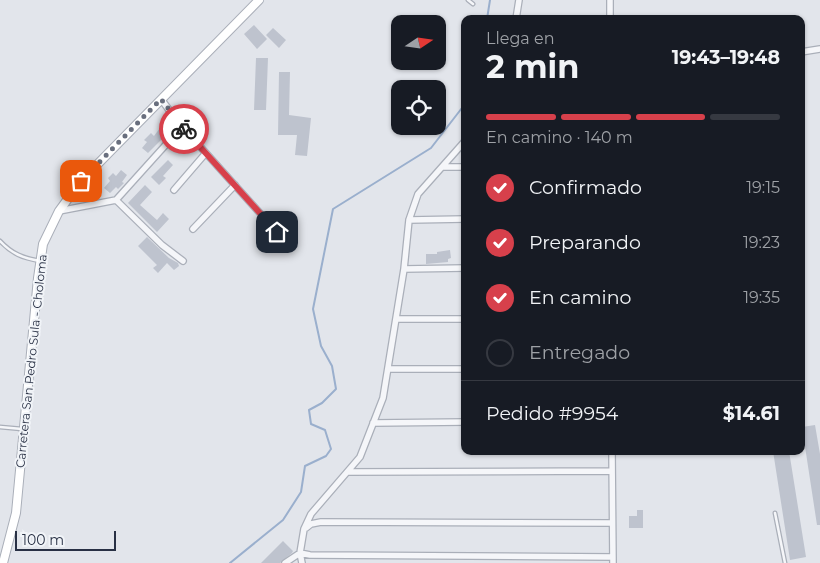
<!DOCTYPE html>
<html lang="es">
<meta charset="utf-8">
<style>
:root{--surface:#171b24;--page:#20242c;--text:#f1f3f6;--muted:#9ea1a6;--line:#363941;--accent:#d7404b}
body{margin:0;font-family:Montserrat,sans-serif;background:var(--page);color:var(--text);height:100vh;display:flex;flex-direction:column;font-size:19px;white-space:nowrap}
*{box-sizing:border-box;margin:0}
p{font-size:16px;color:var(--muted)}
.icon{flex:none;width:28px;height:28px;fill:none;stroke:currentColor;stroke-width:2;stroke-linecap:round;stroke-linejoin:round}
.map{position:relative;flex:1;overflow:hidden}
.drawer{position:absolute;left:461px;top:15px;width:344px;height:440px;display:flex;flex-direction:column;background:var(--surface);border-radius:10px;box-shadow:0 1px 4px #0004}
.drawer>*{flex:none}
.needle{width:32px;rotate:77deg}
.buttons{position:absolute;left:391px;top:15px;display:grid;gap:10px}
.buttons a{display:grid;place-items:center;width:55px;height:55px;border-radius:10px;background:var(--surface);box-shadow:0 1px 4px #0004;font-size:25px}
.scale{position:absolute;left:15px;bottom:12px;width:101px;box-sizing:border-box;padding-left:5px;border:2px solid #283044;border-top:0;font-size:14px;line-height:18px;white-space:nowrap;color:#283044;-webkit-text-stroke:4px #f1f4f8;paint-order:stroke}
.pin{position:absolute;display:grid;place-items:center;width:42px;height:42px;color:#fff;margin:-21px;border-radius:10px;box-shadow:0 2px 8px #0006}
.courier{position:absolute;display:grid;place-items:center;width:50px;height:50px;margin:-25px;border:4px solid #d7404b;border-radius:50%;background:#fff;color:#222;box-shadow:0 1px 6px #0007}
.head em{font-style:normal;font-weight:700}
.head div{display:flex;flex-direction:column-reverse}
.head{display:flex;align-items:center;justify-content:space-between;height:85px;padding:0 25px}
h1{font-size:32px;font-weight:700;line-height:38px}
.bar{display:grid;grid-template-columns:repeat(4,1fr);gap:8px 5px;align-content:center;height:60px;padding:0 25px}
.bar i{height:6px;border-radius:4px;background:var(--line)}
.bar .current{background:var(--accent)}
.bar p{grid-column:span 4}
.line{display:flex;align-items:center;gap:12px;padding:0 25px;border-top:1px solid var(--line)}
.line div{flex:1}
ol{padding:0 25px;list-style:none}
li{display:flex;align-items:center;gap:15px;height:55px}
li p{margin-inline-start:auto}
li .icon{padding:5px;border-radius:50%;background:var(--accent);color:#fff;stroke-width:4}
li:last-child{color:var(--muted)}
li i{width:28px;height:28px;border:2px solid var(--line);border-radius:50%}
.map>svg:first-child{display:block}
</style>
<div class="map">
<svg width="820" height="563" viewBox="0 0 820 563">
<rect width="100%" height="100%" fill="#e2e5eb"/>
<g fill="none" stroke-linecap="round" stroke-linejoin="round">
<path stroke="#9aafcd" stroke-width="2" d="M487,19L490,0
M230,563L283,520L301,492L305,466L326,456L331,449L325,430L311,424L309,410L322,403L336,389L332,366L321,346L313,309L333,209L431,148L465,104"/>
</g>
<path fill="#bec3ce" d="M254,25L267,39L257,49L244,34Z
M273,28L286,40L279,48L266,35Z
M256,58H268L266,110H254Z
M279,72H290L289,115L311,118L307,156L295,155L297,135H278Z
M160,128L167,134L148,153L142,148L147,142L144,140L151,133L154,136Z
M168,160L173,165L163,176L166,178L159,185L151,177Z
M121,170L127,175L122,182L124,183L118,189L116,187L110,193L104,188L110,181L108,178L113,173L116,176Z
M145,185L152,192L140,205L157,220L163,213L169,219L157,232L128,203Z
M147,237L169,258L178,263L179,266L174,270L167,263L158,273L153,268L157,265L138,246Z
M450,250L451,258L448,259V262L426,264V254H437V252Z
M815,425L820,454V525H817L802,427Z
M773,451H789L806,557L790,560Z
M637,510H643V528H629V516H637Z
M283,541L293,551L292,553L280,563H261Z"/>
<g fill="none" stroke-linecap="round" stroke-linejoin="round">
<defs>
<path id="service" d="M468,0L473,4
M0,241C12,254 23,258 40,261
M0,427L22,429
M775,513L785,563"/>
<path id="minor" d="M516,19L519,0
M610,19V0
M801,52L820,49
M161,99L178,122L171,139L116,200L162,245L183,261
M178,122L277,232
M443,167H465
M174,190L205,154
M59,211L116,200
M409,220L465,219
M193,229L235,185
M404,269L465,268
M396,319H465
M388,369H465
M373,423L465,422
M612,451L613,563
M348,472L612,471
M306,528L311,524L321,522L612,523
M285,563L300,553L304,529L311,514L360,457L383,398L404,269L409,220L418,194L465,141
M302,563L300,553L310,555L613,557"/>
<path id="secondary" d="M3,563L16,513L38,278L43,244L59,211L81,181L259,0"/>
</defs>
<use href="#service" stroke="#aaafb9" stroke-width="5"/>
<use href="#minor" stroke="#aaafb9" stroke-width="8"/>
<use href="#secondary" stroke="#aaafb9" stroke-width="10"/>
<use href="#service" stroke="#f5f6f9" stroke-width="2.5"/>
<use href="#minor" stroke="#f5f6f9" stroke-width="5.5"/>
<use href="#secondary" stroke="#fff" stroke-width="8"/>
</g>
<g fill="none" stroke-linecap="round" stroke-linejoin="round">
<path stroke="#696f7e" stroke-width="5" stroke-dasharray="0 9" d="M81,181L161,99L184,129"/>
<path stroke="#d7404b" stroke-width="6" d="M184,129L277,232"/>
</g>
<g text-anchor="middle" dominant-baseline="central" stroke-width="4" stroke-linejoin="round" paint-order="stroke">
<g font-size="12" fill="#283044" stroke="#f1f4f8">
<text transform="translate(31 361) rotate(-84)">Carretera San Pedro Sula - Choloma</text>
</g>
</g>
</svg>
<div class="buttons">
<a><svg class="needle" viewBox="-14 -14 28 28"><path d="M0-13l5 13h-10z" fill="#e53935"/><path d="M0 13l5-13h-10z" fill="#9ea1a6"/></svg></a>
<a><svg class="icon" aria-label="locate" viewBox="0 0 24 24"><circle cx="12" cy="12" r="6"/><path d="M12 2v4M12 18v4M2 12h4M18 12h4"/></svg></a>
</div>
<div class="scale">100 m</div>
<div class="pin" style="left:81px;top:181px;background:#ea580c"><svg class="icon" aria-label="bag" viewBox="0 0 24 24"><path d="M5 8h14l-1 12H6zM9 8a3 3 0 0 1 6 0"/></svg></div>
<div class="pin" style="left:277px;top:232px;background:#1f2937"><svg class="icon" aria-label="home" viewBox="0 0 24 24"><path d="M3 11l9-7 9 7M6 9v11h12V9"/></svg></div>
<div class="courier" style="left:184px;top:129px"><svg class="icon" aria-label="bike" viewBox="0 0 24 24"><circle cx="6" cy="16" r="4"/><circle cx="18" cy="16" r="4"/><path d="M6 16l4-8h5l3 8M10 8l3 8H6M13 5h3"/></svg></div>
<section class="drawer">
<div class="head"><div><h1>2 min</h1><p>Llega en</p></div><em>19:43–19:48</em></div>
<div class="bar"><i class="current"></i><i class="current"></i><i class="current"></i><i></i><p>En camino · 140 m</p></div>
<ol>
<li><svg class="icon" aria-label="check" viewBox="0 0 24 24"><path d="M5 12l5 5 9-10"/></svg>Confirmado<p>19:15</p></li>
<li><svg class="icon" aria-label="check" viewBox="0 0 24 24"><path d="M5 12l5 5 9-10"/></svg>Preparando<p>19:23</p></li>
<li><svg class="icon" aria-label="check" viewBox="0 0 24 24"><path d="M5 12l5 5 9-10"/></svg>En camino<p>19:35</p></li>
<li><i></i>Entregado</li>
</ol>
<div class="line" style="height:65px"><div>Pedido #9954</div><b>$14.61</b></div>
</section>
</div>
